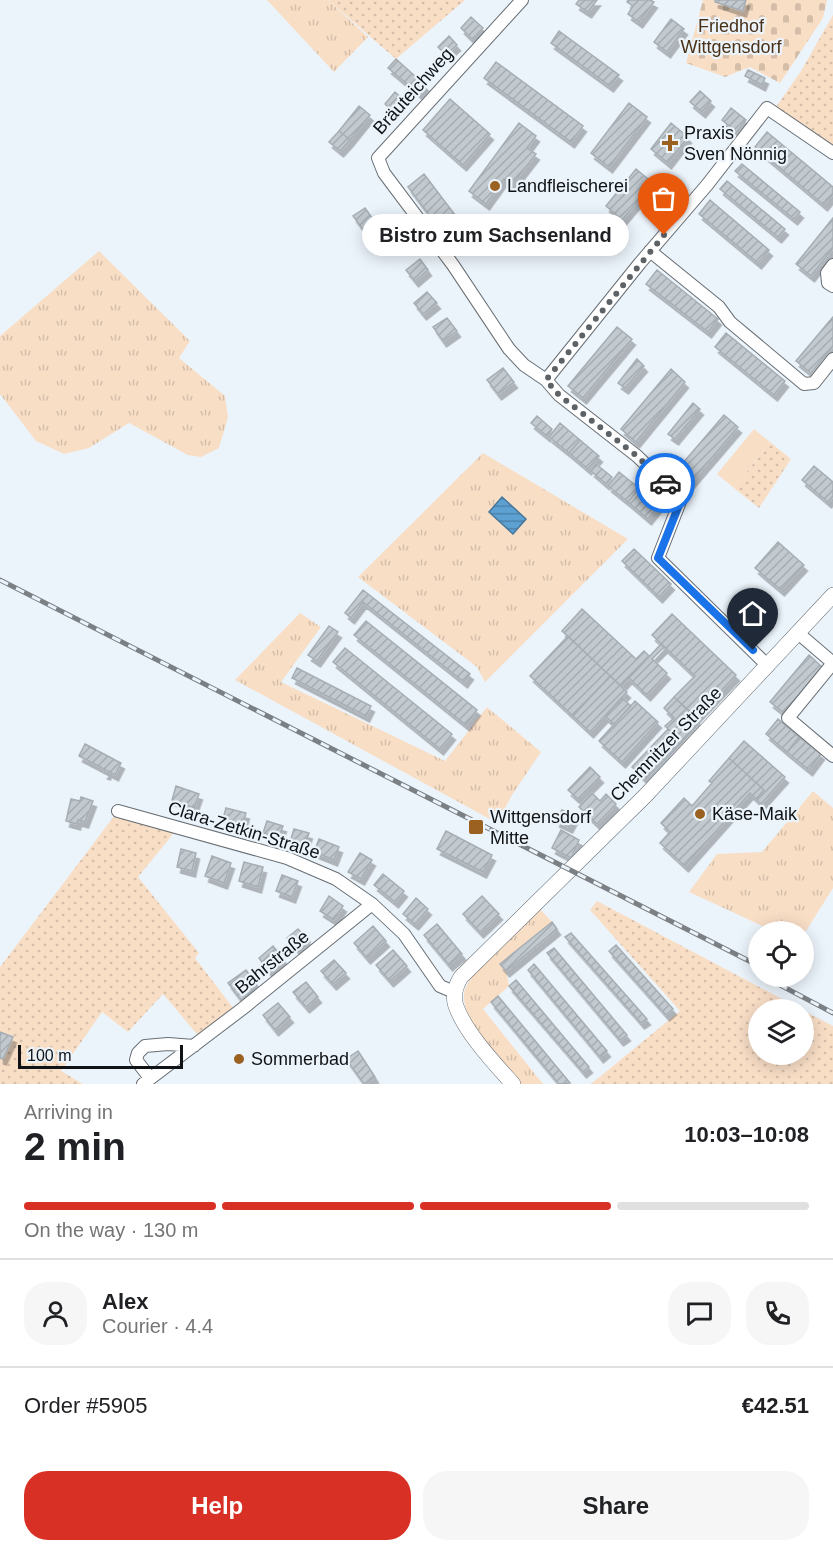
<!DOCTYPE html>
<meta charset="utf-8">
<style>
:root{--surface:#fff;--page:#f6f6f6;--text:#202124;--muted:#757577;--line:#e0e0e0;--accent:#d93025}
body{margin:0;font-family:Helvetica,sans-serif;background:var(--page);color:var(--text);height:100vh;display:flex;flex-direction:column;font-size:22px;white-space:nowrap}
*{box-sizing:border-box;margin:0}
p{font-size:20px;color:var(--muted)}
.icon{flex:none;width:33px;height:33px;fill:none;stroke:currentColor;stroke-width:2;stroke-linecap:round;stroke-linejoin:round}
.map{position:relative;height:1084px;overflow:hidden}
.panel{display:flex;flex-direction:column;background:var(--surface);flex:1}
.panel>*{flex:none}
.fabs{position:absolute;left:748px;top:921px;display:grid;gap:12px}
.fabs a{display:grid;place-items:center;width:66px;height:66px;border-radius:50%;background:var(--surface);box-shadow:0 3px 15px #0003;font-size:30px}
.scale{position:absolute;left:18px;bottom:15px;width:165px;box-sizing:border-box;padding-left:6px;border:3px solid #101315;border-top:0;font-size:16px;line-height:21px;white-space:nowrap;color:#101315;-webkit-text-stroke:4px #ecf4fb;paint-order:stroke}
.pin{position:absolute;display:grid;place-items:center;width:51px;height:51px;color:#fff;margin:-62px -26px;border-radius:50% 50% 50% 0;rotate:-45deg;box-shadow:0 0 6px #0007}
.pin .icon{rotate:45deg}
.courier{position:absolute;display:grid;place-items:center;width:60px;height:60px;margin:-30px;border:4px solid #1a73e8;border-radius:50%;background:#fff;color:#222;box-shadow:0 2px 8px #0007}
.bubble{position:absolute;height:42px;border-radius:21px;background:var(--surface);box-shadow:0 3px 15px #0003;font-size:20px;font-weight:600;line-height:42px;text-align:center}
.summary em{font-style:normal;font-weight:600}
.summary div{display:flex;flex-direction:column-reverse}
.summary{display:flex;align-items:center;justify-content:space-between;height:102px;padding:0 24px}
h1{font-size:39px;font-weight:600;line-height:45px}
.bar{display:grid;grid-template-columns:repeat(4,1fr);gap:9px 6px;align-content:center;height:72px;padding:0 24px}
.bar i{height:8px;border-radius:4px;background:var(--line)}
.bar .current{background:var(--accent)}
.bar p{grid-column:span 4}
.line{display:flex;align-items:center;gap:15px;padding:0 24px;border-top:2px solid var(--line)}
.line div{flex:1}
.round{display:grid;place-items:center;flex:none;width:63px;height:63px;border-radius:24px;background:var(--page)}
.primary-button{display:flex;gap:12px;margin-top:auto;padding:12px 24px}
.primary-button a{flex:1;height:69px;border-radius:24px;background:var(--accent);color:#fff;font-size:24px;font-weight:600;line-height:69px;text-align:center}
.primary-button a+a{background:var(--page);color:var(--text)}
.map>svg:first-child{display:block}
</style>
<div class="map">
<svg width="833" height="1084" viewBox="0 0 833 1084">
<defs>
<pattern id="grass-tufts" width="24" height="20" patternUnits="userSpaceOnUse" patternTransform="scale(1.5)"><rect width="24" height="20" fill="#f9dec6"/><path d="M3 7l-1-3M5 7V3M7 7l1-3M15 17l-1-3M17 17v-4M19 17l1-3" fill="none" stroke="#d4bea9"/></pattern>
<pattern id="cemetery-stones" width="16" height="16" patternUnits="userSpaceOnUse" patternTransform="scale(1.5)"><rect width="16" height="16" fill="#f9dec6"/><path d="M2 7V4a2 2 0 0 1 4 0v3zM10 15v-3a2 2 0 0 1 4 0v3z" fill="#d4bea9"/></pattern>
<pattern id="park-dots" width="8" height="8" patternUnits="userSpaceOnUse" patternTransform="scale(1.5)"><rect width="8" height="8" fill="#f9dec6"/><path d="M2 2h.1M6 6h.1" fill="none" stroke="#d4bea9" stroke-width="1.8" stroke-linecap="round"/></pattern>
<pattern id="water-rules" width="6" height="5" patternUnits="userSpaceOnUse" patternTransform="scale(1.5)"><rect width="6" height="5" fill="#5da1d3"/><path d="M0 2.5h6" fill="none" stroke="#4b82aa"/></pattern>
<pattern id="building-hatch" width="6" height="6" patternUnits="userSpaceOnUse" patternTransform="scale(1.5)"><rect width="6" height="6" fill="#c2cad0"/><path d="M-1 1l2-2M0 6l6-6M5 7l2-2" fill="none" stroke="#a6adb2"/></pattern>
<filter id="shadow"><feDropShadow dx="3.5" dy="6" stdDeviation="0" flood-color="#0004"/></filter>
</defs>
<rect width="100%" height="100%" fill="#ecf4fb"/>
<path fill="url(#grass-tufts)" d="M267,0H328L368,37L334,72Z
M99,251L190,341L179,358L225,396L228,417L219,448L201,457L188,455L129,423L89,448L64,454L36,441L0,394V336Z
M483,453L628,539L485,682L477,667L358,577Z
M300,613L321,627L281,682L445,761L487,707L541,752L512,795L497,823L235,680Z
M813,791L833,808V888L804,934V932L773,931L689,892L717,854L762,852Z
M540,909L552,922L506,971L509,986L483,1009L543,1084H521C502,1063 462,1024 464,994C465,986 470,980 475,973Z"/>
<path fill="url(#cemetery-stones)" d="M703,0H827L823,18L780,83L750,67L725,77L686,63Z"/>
<path fill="url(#park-dots)" d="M328,0H465L396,59Z
M833,15V145L776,107L801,71Z
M770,442L791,459L759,508L734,488Z
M118,811L178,828L138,877L199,953L195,958L237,1013L202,1040L163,994L128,1032L102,1012L61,1071L83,1084H0V967Z
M597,901L801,1009L759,1010V1054H804V1011L833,1026V1084H591L680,1011L590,910Z"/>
<path fill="#f9dec6" d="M754,429L770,442L734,488L717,474Z"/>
<path fill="url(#water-rules)" stroke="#46769a" stroke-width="1.5" d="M502,497L526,519L513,534L489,512Z"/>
<path fill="url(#building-hatch)" stroke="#a6aeb4" stroke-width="1.5" filter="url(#shadow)" d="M579,0H597L588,12L576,4Z
M628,0H650L654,2L639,22L628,14L633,6L627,2Z
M715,0H746L743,11L715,2Z
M471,17L483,28L472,39L461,28Z
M671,19L684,29L667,52L654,42Z
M559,31L619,75L610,86L551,43Z
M449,36L457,45L446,55L438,47Z
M396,59L425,85L418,93L388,68Z
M496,62L583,126L571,142L484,78Z
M748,70L765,78L762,85L745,76Z
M700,91L711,101L702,112L690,102Z
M395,92L404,100L394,112L385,104Z
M450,99L490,134L463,165L423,130Z
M629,103L647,117L609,167L591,153Z
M359,106L370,115L350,140L339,131Z
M731,108L746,120L737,132L722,120Z
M519,123L536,136L527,148L536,154L512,185L504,179L486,204L469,191Z
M671,123L688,137L668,163L651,149Z
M339,131L350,140L340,151L329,142Z
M767,132L833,187V194L824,205L755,147Z
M742,164L800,212L794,219L735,171Z
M636,169L653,183L622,220L606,206Z
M424,174L465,228L448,240L408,187Z
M727,181L785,229L778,237L720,189Z
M710,200L769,250L758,263L699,214Z
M365,208L387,239L376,247L353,216Z
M833,218V248L811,276L796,264Z
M420,259L428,270L415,281L406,270Z
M657,270L718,319L708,332L646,284Z
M427,292L437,303L423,314L414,303Z
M833,317V346L811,373L796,361Z
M447,318L457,331L443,341L433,327Z
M617,327L632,339L583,398L568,386Z
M726,333L785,381L774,395L715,347Z
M637,359L644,366L625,388L618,383Z
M503,368L514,382L498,394L487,380Z
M671,369L685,382L636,442L621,429Z
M693,403L700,409L675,439L668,434Z
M724,415L738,427L691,482L677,470Z
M537,416L552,429L547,436L531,423Z
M560,423L580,440L569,453L549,437Z
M580,440L599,456L588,469L569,453Z
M596,464L612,477L606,484L591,471Z
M814,466L833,482V496L828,502L802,480Z
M619,472L639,488L628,502L608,486Z
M639,488L660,504L648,519L628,502Z
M778,542L804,565L781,590L755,568Z
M634,549L671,584L659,597L622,561Z
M363,590L470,674L464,682L363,602L351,618L345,613Z
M582,609L636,659L644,651L649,656L621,686L562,631Z
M672,614L736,675L696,717L674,697L695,676L652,635Z
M366,621L477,710L466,725L354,635Z
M329,626L338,632L317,661L308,655Z
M568,636L610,676L573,716L530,676Z
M661,644L664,647L652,659L667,673L647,695L629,678Z
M345,648L452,734L440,749L333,662Z
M809,655L822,667L784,713L770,702Z
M297,668L371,706L366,716L292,678Z
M610,676L627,692L590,732L573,716Z
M674,697L700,722L682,742L665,726L674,718L664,708Z
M622,698L631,706L614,724L605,716Z
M635,701L658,722L622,762L599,741Z
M778,719L799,737L787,752L766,734Z
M668,729L682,742L665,760L651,747Z
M799,737L821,754L809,770L787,752Z
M744,741L785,777L761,804L756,799L764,790L729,758Z
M85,744L121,763L115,775L108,771L107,774L104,773L106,770L79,756Z
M651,747L665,760L645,779L632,767Z
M729,758L764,790L756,799L750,793L685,866L660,843L670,832L661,823L684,798L692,806L712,783L709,781Z
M590,767L600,777L578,799L568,790Z
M176,786L199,794L194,808L172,800Z
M592,793L600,801L606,794L616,804L597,824L579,807Z
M81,797L93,801L85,822L78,820L77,824L66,821L71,799L80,801Z
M226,808L246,813L242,827L222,822Z
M562,810L575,816L569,827L556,821Z
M267,821L283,826L279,837L263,833Z
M294,829L309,833L304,847L290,842Z
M561,830L579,840L571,858L552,848Z
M446,831L492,855L483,872L437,849Z
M319,839L339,847L334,860L314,852Z
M181,849L196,853L192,871L177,867Z
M360,853L372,860L361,879L348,872Z
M212,856L231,863L224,883L205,876Z
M244,862L263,867L258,887L239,881Z
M383,874L404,891L395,902L374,885Z
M282,875L298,881L292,897L276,891Z
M329,896L343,906L334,920L320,911Z
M482,896L499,914L480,932L463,914Z
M416,898L428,909L415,924L403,914Z
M552,922L557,929L506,971L500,964Z
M437,924L462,954L449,965L424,935Z
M373,926L386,941L367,958L354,943Z
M298,929L310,942L299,952L287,938Z
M571,933L647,1019L641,1023L565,937Z
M616,945L673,1009L666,1015L609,951Z
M273,946L285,961L270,973L259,958Z
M554,948L627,1035L620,1040L547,953Z
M393,950L407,966L390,981L376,965Z
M334,960L346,973L333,984L321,971Z
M534,964L607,1051L600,1057L528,970Z
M246,970L258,987L241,1000L228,983Z
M516,980L589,1067L583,1072L509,986Z
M306,982L318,997L306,1007L293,992Z
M498,996L570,1083L559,1084L491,1002Z
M278,1003L290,1017L275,1030L263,1015Z
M0,1032L13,1037L3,1059L0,1058Z
M358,1051L375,1077L364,1084L346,1059Z"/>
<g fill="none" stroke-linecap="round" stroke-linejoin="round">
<defs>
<path id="minor" d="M522,0L378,158L384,173L453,265L509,349L524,365L546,380L559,395L637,456L681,499L658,558L768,666
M650,251L719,307L730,322L804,384L814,383L833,359
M833,265L827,273L828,283L833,286
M546,380L640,263L707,185L767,108L833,153
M798,633L833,663L788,718L833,756
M118,811L287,858L336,879L372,904L404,934L440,986L454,992
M150,1078L136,1060L138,1053L145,1046L168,1044L194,1046
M143,1084L242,1009L372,904"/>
<path id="tertiary" d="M513,1084C494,1063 463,1030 455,1003C453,993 456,985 461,977L646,795L833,595"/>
</defs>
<use href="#minor" stroke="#676e74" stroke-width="14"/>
<use href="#tertiary" stroke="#676e74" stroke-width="16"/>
<use href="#minor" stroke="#fff" stroke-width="12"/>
<use href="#tertiary" stroke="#fff" stroke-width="15"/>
<defs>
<path id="rail" d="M0,580L759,966
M763,976L833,1013"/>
</defs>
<use href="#rail" stroke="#7b8085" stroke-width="5"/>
<use href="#rail" stroke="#ecf4fb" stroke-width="3" stroke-dasharray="9" stroke-linecap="butt"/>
</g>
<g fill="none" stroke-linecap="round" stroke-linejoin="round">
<path stroke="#5d6266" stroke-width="6" stroke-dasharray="0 10.8" d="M664,235L546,380L559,395L637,456L665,483"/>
<path stroke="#1a73e8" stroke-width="8" d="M665,483L681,500L658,558L753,650"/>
</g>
<g fill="#9b6120" stroke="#ecf4fb" stroke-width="2">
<path d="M667 134h6v6h6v6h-6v6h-6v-6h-6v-6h6z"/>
<circle cx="495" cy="186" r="6"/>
<circle cx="700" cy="814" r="6"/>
<rect x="468" y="819" width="16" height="16" rx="3"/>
<circle cx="239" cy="1059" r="6"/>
</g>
<g text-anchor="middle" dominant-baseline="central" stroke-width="4.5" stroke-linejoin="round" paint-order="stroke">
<g font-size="18" fill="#493017" stroke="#ecf4fb">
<text x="731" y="26">Friedhof<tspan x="731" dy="21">Wittgensdorf</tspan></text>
</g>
<g font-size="18" fill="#101315" stroke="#ecf4fb">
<text transform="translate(413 91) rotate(-48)">Bräuteichweg</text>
<text transform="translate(666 744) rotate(-46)">Chemnitzer Straße</text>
<text transform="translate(244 830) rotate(17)">Clara-Zetkin-Straße</text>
<text transform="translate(272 962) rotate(-39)">Bahrstraße</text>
</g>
<g font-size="18" fill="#101315" stroke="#ecf4fb" text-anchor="start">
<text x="684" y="133">Praxis<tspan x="684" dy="21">Sven Nönnig</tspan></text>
<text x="507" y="186">Landfleischerei</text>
<text x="712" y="814">Käse-Maik</text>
<text x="490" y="817">Wittgensdorf<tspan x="490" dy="21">Mitte</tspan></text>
<text x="251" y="1059">Sommerbad</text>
</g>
</g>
</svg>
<div class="fabs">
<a><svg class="icon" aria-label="locate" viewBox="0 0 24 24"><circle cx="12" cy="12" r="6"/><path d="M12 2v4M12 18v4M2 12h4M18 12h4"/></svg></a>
<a><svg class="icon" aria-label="layers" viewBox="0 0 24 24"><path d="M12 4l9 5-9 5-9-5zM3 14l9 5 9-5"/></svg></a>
</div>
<div class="scale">100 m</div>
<div class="pin" style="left:664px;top:235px;background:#ea580c"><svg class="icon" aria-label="bag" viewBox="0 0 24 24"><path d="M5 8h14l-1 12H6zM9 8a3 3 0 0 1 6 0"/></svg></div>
<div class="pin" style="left:753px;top:650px;background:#1f2937"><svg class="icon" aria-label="home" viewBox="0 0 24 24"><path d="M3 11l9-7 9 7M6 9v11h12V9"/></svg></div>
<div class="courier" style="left:665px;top:483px"><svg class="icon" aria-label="car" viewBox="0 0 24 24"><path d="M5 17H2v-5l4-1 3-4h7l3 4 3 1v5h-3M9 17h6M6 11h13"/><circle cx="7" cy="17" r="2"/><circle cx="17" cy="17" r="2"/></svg></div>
<div class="bubble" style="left:362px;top:214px;width:267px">Bistro zum Sachsenland</div>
</div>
<section class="panel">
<div class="summary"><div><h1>2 min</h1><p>Arriving in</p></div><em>10:03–10:08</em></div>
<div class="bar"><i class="current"></i><i class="current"></i><i class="current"></i><i></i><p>On the way · 130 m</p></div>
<div class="line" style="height:108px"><a class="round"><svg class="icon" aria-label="person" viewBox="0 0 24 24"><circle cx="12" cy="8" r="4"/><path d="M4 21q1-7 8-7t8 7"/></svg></a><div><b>Alex</b><p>Courier · 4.4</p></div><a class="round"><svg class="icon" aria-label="chat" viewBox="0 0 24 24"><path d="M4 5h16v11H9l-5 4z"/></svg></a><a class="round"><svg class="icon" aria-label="phone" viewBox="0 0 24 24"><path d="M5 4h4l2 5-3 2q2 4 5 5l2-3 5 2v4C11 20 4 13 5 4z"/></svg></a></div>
<div class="line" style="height:78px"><div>Order #5905</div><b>€42.51</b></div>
<div class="primary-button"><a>Help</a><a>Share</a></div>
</section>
